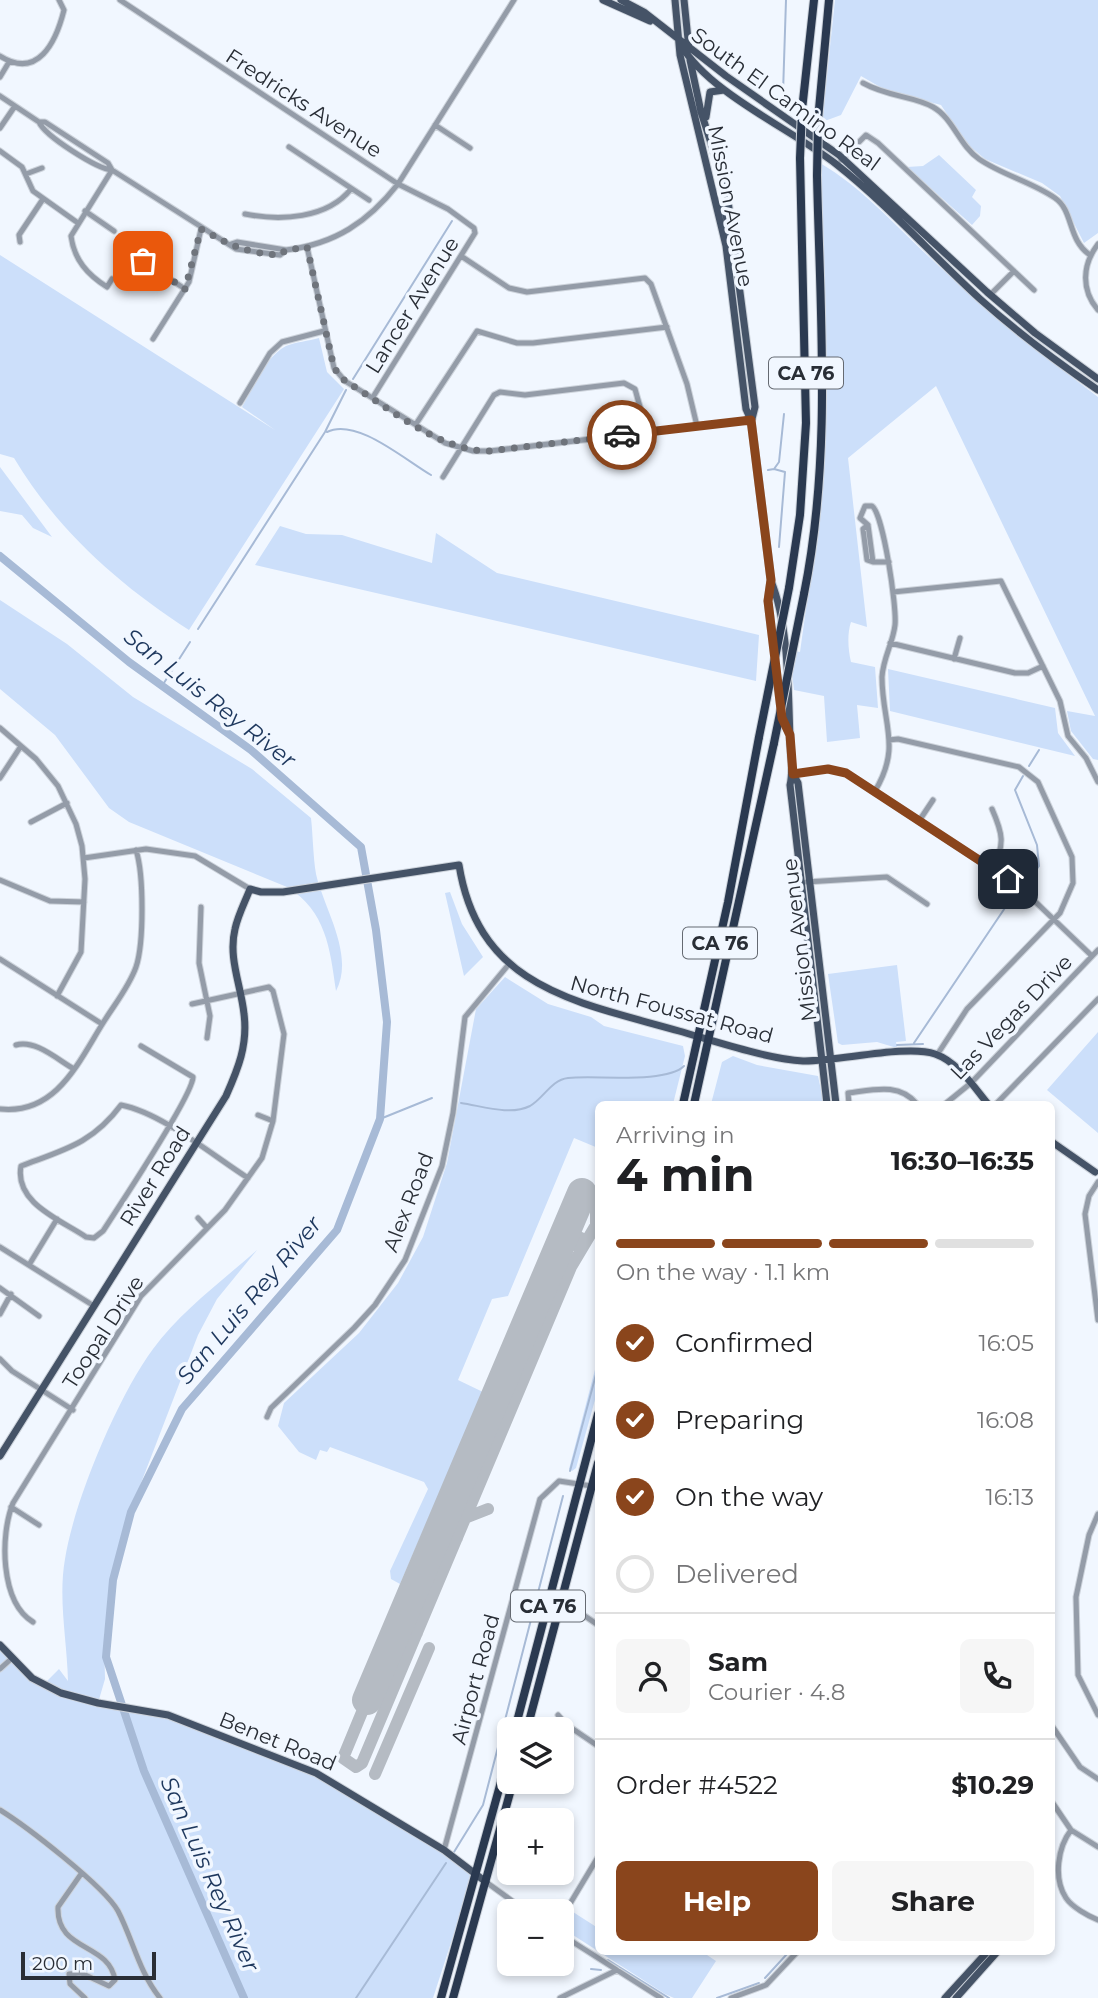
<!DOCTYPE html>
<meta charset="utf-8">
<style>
:root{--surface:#fff;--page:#f6f6f6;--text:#202124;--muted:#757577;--line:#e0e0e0;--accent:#8a451c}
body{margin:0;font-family:Montserrat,sans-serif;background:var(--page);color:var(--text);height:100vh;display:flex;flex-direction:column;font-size:26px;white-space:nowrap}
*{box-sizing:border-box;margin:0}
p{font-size:23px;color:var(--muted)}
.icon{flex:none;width:38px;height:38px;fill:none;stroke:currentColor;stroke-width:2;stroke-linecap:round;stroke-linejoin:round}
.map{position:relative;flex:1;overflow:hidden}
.drawer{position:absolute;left:595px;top:1101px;width:460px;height:854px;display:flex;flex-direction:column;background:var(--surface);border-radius:10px;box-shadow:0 4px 10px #0003}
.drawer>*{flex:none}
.buttons{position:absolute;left:497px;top:1717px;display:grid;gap:14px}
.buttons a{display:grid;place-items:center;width:77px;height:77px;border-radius:10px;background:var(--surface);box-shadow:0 4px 10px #0003;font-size:35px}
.scale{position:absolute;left:21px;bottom:18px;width:135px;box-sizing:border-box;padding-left:7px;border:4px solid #292e36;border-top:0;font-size:19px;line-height:24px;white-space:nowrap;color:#292e36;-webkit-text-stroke:5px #f1f7ff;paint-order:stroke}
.pin{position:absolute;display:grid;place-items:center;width:60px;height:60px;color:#fff;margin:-30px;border-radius:14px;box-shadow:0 4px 10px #0006}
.courier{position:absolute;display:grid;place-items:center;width:70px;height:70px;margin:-35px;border:5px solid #8a451c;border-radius:50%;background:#fff;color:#222;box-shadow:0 2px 9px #0007}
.head em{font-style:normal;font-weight:700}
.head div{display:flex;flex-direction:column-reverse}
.head{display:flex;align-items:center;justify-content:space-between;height:119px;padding:0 21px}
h1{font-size:46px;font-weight:700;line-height:52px}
.bar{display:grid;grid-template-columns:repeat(4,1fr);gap:10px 7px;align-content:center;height:84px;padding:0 21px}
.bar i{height:9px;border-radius:5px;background:var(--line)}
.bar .selected{background:var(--accent)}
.bar p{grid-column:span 4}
.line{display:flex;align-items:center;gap:18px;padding:0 21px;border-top:2px solid var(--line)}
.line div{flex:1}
.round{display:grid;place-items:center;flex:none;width:74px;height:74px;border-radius:10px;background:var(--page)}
ol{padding:0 21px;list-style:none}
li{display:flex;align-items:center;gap:21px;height:77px}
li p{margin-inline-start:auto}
li .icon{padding:7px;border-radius:50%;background:var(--accent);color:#fff;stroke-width:4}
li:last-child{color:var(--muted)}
li i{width:38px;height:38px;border:4px solid var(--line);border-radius:50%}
.primary-button{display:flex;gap:14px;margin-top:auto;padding:14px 21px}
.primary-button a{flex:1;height:80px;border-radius:10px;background:var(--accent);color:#fff;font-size:28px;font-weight:700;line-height:80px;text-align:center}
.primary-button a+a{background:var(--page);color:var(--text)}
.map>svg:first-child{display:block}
</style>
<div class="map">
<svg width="1098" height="1998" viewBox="0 0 1098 1998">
<rect width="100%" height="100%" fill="#f1f7ff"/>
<path fill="#ccdffa" d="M835,0H1098V233L1084,243L1060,196L1042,183L985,159L966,143L941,105L887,91L861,76L841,115L822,122Z
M939,155L976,190L972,197L981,206L980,216L972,225L907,167L923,166Z
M820,163C866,190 901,232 941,268C991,314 1044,356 1098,397V760L1093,759L1071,731L1067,711L1095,716L936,386L848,458L867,627L851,622C847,634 848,649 851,662L875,667L878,708L857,705L860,738L827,742L824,696L794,690L789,650L800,652L822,493L826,418Z
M0,255L275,430L242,407C253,388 265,357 286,346C295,342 309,341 319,338L327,372L344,389L189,630C118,584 58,531 14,458L0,454Z
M0,467L52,537L33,528L22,515L0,511Z
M280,526L306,534L342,535L432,563L436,533L497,573L759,635L756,681L255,565Z
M0,600L67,644L133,697L252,769L311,818C313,836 313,856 316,874C324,909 355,955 336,991C330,948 326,911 287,887L129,822L109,808L55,735L0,689Z
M888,669L1055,708L1058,733L1075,756L890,711Z
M450,892L462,924L483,957L464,976L445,893Z
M897,965L906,1041L896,1042L897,1048L877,1042L842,1045L838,1043L828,974Z
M505,977L548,1004L591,1017L604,1026L683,1046L685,1056L673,1104H598V1148L574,1138L508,1296L492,1299L458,1380L483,1392L400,1584L391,1579L390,1571L428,1489L424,1482L330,1447L327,1452L320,1450L316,1460L299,1452L278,1426L284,1403L359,1333L398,1283L423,1237L447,1163L476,1009Z
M1098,1032V1133L1047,1090Z
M733,1056L757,1065L818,1076L824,1104H711L722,1062Z
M257,1250L217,1299L198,1335L141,1483L116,1556L104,1637L105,1679L98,1703L147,1710L297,1764L474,1872L433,1998H0V1645L11,1659L44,1684L59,1669L68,1681C67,1640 58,1599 65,1559C74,1501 118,1396 153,1349C181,1311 222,1281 257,1250Z
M598,1358V1389L576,1468L572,1471L569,1469Z
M573,1912L598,1928V1951L637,1954L701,1951L716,1961L692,1998H674L665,1994L562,1928Z"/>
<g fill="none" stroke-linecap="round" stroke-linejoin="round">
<path stroke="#a7bad6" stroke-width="2" d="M783,93L786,0
M353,379L452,221
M327,432C356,417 405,460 431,475
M774,469L785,472L779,547
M768,470L774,469L779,462L784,414
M198,629L325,432L346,390
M162,686L190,642
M1029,766L1039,750
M1023,776L1015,790L1037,845L1039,866L1025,885
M914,1043L1015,893
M897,1045L923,1044
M461,1103C482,1106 510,1116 530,1106C544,1098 551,1080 568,1078C595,1075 666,1084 684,1066
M380,1119L432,1098
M570,1471L598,1367
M454,1852L483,1805L563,1496
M608,1960L669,1998
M591,1969L601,1970
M765,1978L787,1954
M356,1998L446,1863
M717,1998L759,1983"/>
<path stroke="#a7bad6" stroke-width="8" d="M0,556L129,662L251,750L361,847L376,930L387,1022L380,1119L337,1230L182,1409L131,1512L113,1580L106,1657L144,1771L244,1998"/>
<path stroke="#b5bbc3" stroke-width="12" d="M566,1232L581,1238L579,1249
M529,1319L531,1330L540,1332L545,1329
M466,1469L474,1496
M465,1518L488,1509
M438,1535L448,1528L455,1531L457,1538
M399,1627L409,1622L416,1627L417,1633
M378,1677L380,1686L389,1698
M367,1700L343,1758L356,1767L362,1763L571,1267L596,1225V1207L582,1193
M375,1774L429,1648"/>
<path stroke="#b5bbc3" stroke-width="30" d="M367,1700L582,1193"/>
<defs>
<path id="minor" d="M120,0L398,184L448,209L474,228L475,233L373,397
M0,56C38,80 56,42 64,10L59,0
M0,77L9,62
M863,83C888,97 914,96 933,107C953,118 959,145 979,159C1002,175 1032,182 1055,198C1074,211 1067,239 1090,255
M0,96L39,122H45L108,163L112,170L236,249L280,255L286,250C335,244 368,222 398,184L514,0
M39,122C45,136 97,169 112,170
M435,125L470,148
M0,128L15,106
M289,147L369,200
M0,151L22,167L33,191L78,223
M841,160L866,135L878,143L1034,290
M26,174L42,168
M85,211L114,231
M245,214C280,221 327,219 351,189
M20,242L19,235L43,199
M231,244L237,242L286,250
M1098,244C1082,265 1081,290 1098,310
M307,247L334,368L345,381L445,443L473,451H490L751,420
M461,256L509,288L527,292L645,278L651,284L687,384L697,426
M143,261L185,289
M112,279L107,287C88,275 74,260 71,236L112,170
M990,295L1014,271
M153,339L189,282L201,229
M240,403L270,353L282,342L324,331
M416,424L477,331L517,343H533L667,327
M616,436L619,461
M443,477L494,395L500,392L525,395L624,383L635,389L647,432
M868,525L863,529L867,560L873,562
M893,592L1001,581L1060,701L1068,736L1086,758L1098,782
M890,643L1015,673H1028L1043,666
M954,659L960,638
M0,728L36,759L58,786L76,824L82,846L85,879L81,952L57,996
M889,740L898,739L1019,767L1038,782L1072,857L1073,883L1060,913L967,1009L937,1055
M793,774L828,769L846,773L1023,890L1092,956
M0,778L21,746
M875,791C902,746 882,724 882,677C883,658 893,643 895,625C897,607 883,513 872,506H865L860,518L868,525L873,562H889
M992,809C1003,834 1005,844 993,868
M919,821L933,800
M31,822L67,803
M84,858L146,849L195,856L250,889
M0,880L50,901L84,902
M806,882L887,877L927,904
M201,907L199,963L210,1016L207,1038
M0,959L102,1024
M16,1045C35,1039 58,1060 74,1069
M141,1046L193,1077C193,1095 118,1208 103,1231L94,1238L86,1237C61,1220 14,1203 21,1166C63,1150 92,1144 121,1105C162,1113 212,1155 248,1178
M849,1104L848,1093C873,1090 899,1082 917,1104
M945,1104L971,1083L1098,950
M996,1104L1098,999
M0,1109C56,1115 78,1063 103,1023C114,1005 129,987 136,967C144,943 144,875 136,850
M258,1115L273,1121
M1098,1182L1089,1196L1085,1214L1098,1320
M198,1218L207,1228
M0,1247L94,1306
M29,1265L57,1219
M0,1288L39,1316
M0,1314L11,1294
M0,1359L12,1371L73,1410
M267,1417L271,1408L354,1328L375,1305L405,1260L442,1166L453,1113L465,1017L509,964
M11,1507L39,1525
M1098,1514L1089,1535L1076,1597L1078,1675L1098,1715
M579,1612L598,1625
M33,1622C0,1602 0,1535 13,1503L141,1296L225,1210L262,1158L273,1121L284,1034L273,991L269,987L192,1004
M0,1669L11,1659
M558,1715L567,1725L598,1746
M1052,1726L1080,1767L1098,1779
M1052,1802L1071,1830L1098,1847
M0,1810C26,1826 104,1886 118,1911C133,1940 139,1972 160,1998
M1071,1830C1058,1847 1053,1878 1066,1898C1072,1907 1088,1916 1098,1920
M444,1850L540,1499L559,1481L598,1487
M81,1874L58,1907C56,1952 109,1942 115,1980L109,1986L81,1973L69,1974L70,1984L85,1998
M486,1882L526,1911
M562,1917L598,1857
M562,1935L661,1998
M560,1998L617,1970
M731,1998L766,1985L798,1951"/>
<path id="major" d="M603,0L650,21
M621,0L644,12L726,76L839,155L987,292L1035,333L1098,379
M675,0L680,55L726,246L746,409L751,420L771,580L768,601L782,718L790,735
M684,0L689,49
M681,45C709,93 791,129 836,164C888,205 932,255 980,299C1017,332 1057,362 1098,390
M690,60L701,112L727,193L755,407L752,419
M706,117L710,92L724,90
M718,206L724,207L730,233
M771,581C789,625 788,690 790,737C790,753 794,769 790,785L827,1104
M793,774L798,783L836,1104
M1052,1142L1095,1172
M0,1456L226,1096C238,1069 248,1045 244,1014C241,985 228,958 235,929C238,915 245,902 250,889L261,892H283L459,865C479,989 578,1002 679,1031C714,1041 768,1059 803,1061C837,1062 906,1044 935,1054C958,1062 974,1087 988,1104
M0,1645L32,1678L61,1693L98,1703L168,1715L316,1773L444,1850L486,1882
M945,1998L988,1951
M956,1998L998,1951"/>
<path id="highway" d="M802,110L814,0
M818,120L829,0
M789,588L800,515L806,423L800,158
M804,594C832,456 820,314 817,175
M683,1104L728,902L759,737
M694,1104L774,743
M515,1729L598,1414
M527,1729L598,1463
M441,1998L509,1753
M453,1998L513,1782"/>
</defs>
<use href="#minor" stroke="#cdd3db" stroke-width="7"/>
<use href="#major" stroke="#cdd3db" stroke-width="9"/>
<use href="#highway" stroke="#cdd3db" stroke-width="10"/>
<use href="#minor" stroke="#949ca8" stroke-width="5"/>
<use href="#major" stroke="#455367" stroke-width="7"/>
<use href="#highway" stroke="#2a3950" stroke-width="8"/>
<defs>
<path id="highway-bridge" d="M800,158L802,110
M817,175L818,120
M759,737L789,588
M774,743L804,594"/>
</defs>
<use href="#highway-bridge" stroke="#cdd3db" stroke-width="10" stroke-linecap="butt"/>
<use href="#highway-bridge" stroke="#2a3950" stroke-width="8"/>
</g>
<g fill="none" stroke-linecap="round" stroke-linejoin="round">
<path stroke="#6f747c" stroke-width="7" stroke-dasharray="0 12.6" d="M143,261L185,289L201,229C228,244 248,254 280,255L286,250L307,247L334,368L345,381C387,406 440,452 490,451L622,435"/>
<path stroke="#8a451c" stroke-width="9" d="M622,435L751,420L771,580L768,601L782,718L790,735L793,774L828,769L846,773L1008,879"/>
</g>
<g text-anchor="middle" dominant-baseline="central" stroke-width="7" stroke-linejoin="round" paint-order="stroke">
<g fill="#f1f7ff" stroke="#656a72" stroke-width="2">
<rect x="769" y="357.5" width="74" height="31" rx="5"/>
<rect x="683" y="927.5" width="74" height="31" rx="5"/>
<rect x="511" y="1590.5" width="74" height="31" rx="5"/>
</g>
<g font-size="19" font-weight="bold" fill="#292e36">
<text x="806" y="373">CA 76</text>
<text x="720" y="943">CA 76</text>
<text x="548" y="1606">CA 76</text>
</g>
<g font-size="21" fill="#292e36" stroke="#f1f7ff">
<text transform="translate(786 99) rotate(36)">South El Camino Real</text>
<text transform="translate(304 103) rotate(33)">Fredricks Avenue</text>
<text transform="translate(731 206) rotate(79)">Mission Avenue</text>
<text transform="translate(412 305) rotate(-58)">Lancer Avenue</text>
<text transform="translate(799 940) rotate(-97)">Mission Avenue</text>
<text transform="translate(672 1009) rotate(15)">North Foussat Road</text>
<text transform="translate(1011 1017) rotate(-46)">Las Vegas Drive</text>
<text transform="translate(155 1176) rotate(-58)">River Road</text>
<text transform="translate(408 1202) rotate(-69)">Alex Road</text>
<text transform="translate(103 1332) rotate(-57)">Toopal Drive</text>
<text transform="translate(475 1679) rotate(-75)">Airport Road</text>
<text transform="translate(278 1741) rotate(22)">Benet Road</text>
</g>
<g font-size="23" font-style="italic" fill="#1d375d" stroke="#f1f7ff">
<text transform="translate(210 698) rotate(38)">San Luis Rey River</text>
<text transform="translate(249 1300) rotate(-50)">San Luis Rey River</text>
<text transform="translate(210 1874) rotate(66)">San Luis Rey River</text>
</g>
</g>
</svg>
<div class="buttons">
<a><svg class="icon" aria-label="layers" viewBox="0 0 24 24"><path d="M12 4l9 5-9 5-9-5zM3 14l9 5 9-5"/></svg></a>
<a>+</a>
<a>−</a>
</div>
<div class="scale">200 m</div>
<div class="pin" style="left:143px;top:261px;background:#ea580c"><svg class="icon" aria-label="bag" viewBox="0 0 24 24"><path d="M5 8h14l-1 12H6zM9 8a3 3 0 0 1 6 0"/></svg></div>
<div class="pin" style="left:1008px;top:879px;background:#1f2937"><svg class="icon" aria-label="home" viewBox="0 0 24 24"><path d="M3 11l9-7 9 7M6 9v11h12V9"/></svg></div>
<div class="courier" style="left:622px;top:435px"><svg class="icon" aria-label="car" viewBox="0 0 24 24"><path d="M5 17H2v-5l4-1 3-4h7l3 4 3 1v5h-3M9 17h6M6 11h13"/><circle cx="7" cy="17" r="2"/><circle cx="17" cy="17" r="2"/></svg></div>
<section class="drawer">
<div class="head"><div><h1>4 min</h1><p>Arriving in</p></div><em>16:30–16:35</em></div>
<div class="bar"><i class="selected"></i><i class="selected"></i><i class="selected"></i><i></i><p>On the way · 1.1 km</p></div>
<ol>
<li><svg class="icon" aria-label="check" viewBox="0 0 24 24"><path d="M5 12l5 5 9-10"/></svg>Confirmed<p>16:05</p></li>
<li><svg class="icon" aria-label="check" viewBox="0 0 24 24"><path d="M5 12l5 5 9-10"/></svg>Preparing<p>16:08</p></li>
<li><svg class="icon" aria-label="check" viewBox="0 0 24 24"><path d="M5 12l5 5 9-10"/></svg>On the way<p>16:13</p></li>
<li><i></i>Delivered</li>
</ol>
<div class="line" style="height:126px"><a class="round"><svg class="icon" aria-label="person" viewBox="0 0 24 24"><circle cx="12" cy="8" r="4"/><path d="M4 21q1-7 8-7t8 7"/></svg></a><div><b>Sam</b><p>Courier · 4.8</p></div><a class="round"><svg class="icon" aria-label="phone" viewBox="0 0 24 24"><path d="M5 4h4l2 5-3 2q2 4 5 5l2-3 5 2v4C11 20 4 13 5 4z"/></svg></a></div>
<div class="line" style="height:91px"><div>Order #4522</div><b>$10.29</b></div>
<div class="primary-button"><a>Help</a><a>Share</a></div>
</section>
</div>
